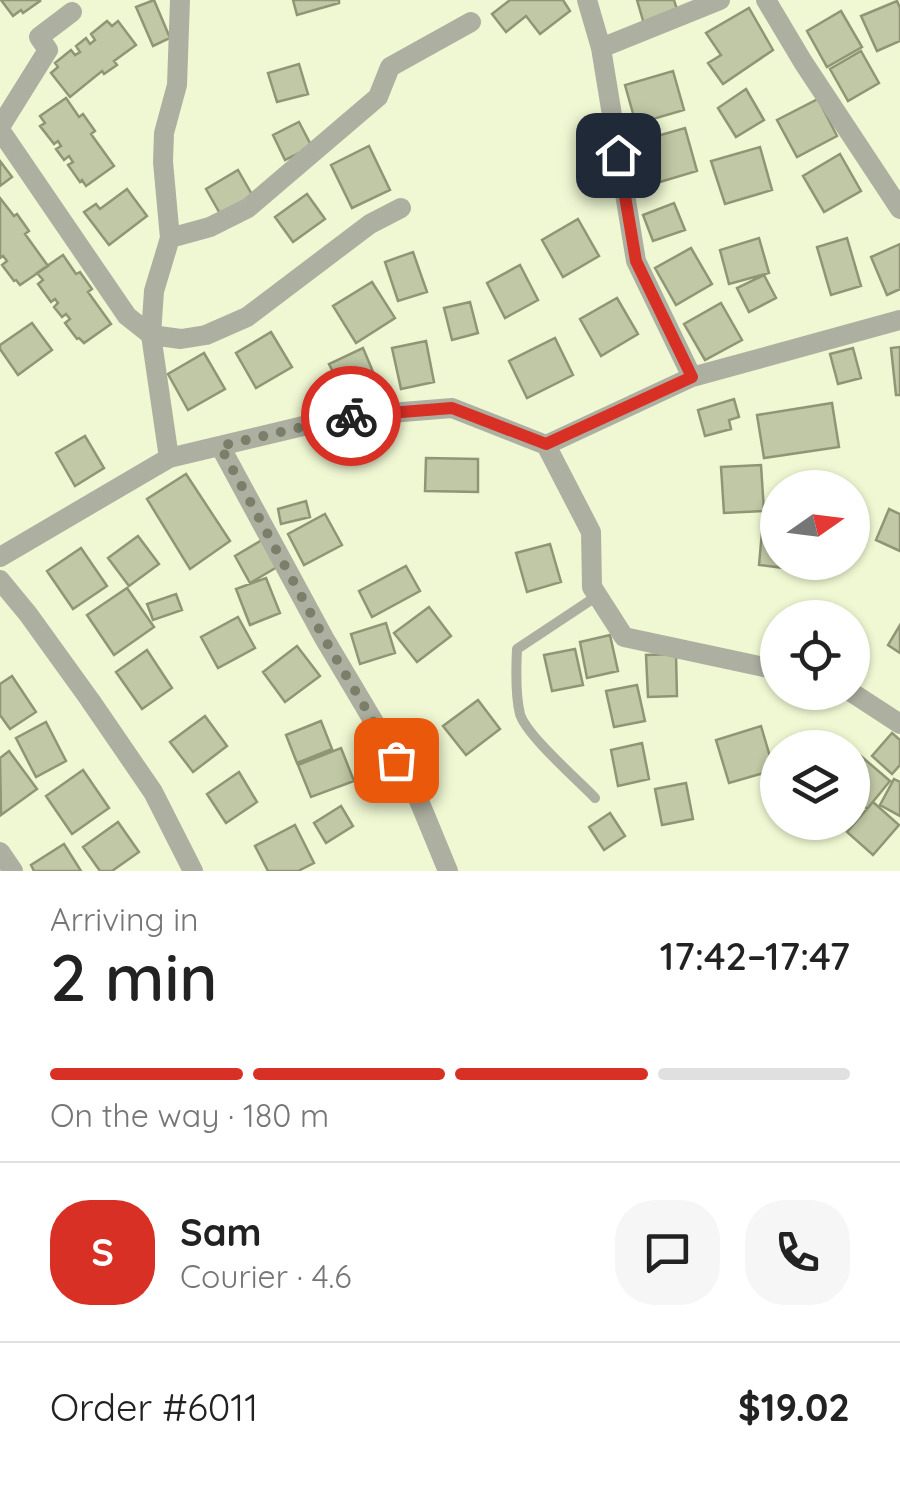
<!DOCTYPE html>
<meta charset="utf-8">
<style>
:root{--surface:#fff;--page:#f6f6f6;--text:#222;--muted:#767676;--line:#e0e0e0;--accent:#d93025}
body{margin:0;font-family:Quicksand,sans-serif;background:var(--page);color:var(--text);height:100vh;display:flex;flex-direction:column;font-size:38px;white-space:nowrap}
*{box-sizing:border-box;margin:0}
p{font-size:32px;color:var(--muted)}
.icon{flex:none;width:55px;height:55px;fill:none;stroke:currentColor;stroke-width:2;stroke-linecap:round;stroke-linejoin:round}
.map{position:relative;height:871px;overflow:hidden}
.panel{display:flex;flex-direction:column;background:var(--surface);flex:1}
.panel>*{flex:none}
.needle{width:65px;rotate:76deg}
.controls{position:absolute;left:760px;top:470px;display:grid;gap:20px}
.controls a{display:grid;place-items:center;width:110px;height:110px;border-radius:50%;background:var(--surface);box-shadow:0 2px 8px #0004;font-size:50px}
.pin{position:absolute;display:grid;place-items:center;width:85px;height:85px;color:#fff;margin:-42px;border-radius:20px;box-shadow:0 5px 15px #0006}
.courier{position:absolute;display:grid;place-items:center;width:100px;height:100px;margin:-50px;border:8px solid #d93025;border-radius:50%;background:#fff;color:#222;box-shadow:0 2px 12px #0007}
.summary em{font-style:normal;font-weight:600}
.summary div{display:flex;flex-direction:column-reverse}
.summary{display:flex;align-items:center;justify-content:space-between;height:170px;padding:0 50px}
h1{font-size:65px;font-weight:600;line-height:75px}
.bar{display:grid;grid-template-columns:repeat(4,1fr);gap:15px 10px;align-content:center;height:120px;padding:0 50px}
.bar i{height:12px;border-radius:8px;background:var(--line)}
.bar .on{background:var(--accent)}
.bar p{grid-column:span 4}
.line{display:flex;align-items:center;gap:25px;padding:0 50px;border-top:2px solid var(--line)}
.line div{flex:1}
.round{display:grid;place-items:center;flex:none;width:105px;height:105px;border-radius:40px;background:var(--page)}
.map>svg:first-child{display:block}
</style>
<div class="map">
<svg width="900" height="871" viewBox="0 0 900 871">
<rect width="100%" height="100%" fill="#f0f8d3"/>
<path fill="#c1c8a5" stroke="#909675" stroke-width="2.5" d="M1,0H39L40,1L23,13L21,10L13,16Z
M154,0L170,38L153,46L136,7Z
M293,0H339V3L297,15Z
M510,0H563L570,11L540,34L526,16L506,32L492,14Z
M637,0H674L678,13L644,24Z
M897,1L900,8V41L877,51L861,16Z
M749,8L773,50L723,84L708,63L721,55L706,33Z
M841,11L862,47L827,67L807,31Z
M107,21L112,26L118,21L136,45L114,61L117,65L104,74L102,71L70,97L51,73L58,67L55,63L71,50L75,55L80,52L76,46L86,38L90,44L95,40L91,34Z
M861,51L879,83L848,101L830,69Z
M299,64L308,94L277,102L268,73Z
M673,71L684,110L636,124L625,85Z
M746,89L764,120L736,137L718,108Z
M66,98L79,117L83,114L95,131L91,134L114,166L86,186L82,180L80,182L68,165L73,162L69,156L64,160L56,149L61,146L58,141L54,144L40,126L45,123L40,116Z
M818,99L837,136L797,157L777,120Z
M299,122L312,147L285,160L273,135Z
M685,128L697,171L650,185L636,142Z
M369,146L390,190L352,208L331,165Z
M760,147L772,190L725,204L711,161Z
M840,154L861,191L824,212L803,176Z
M0,161L12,177L0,186Z
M238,170L254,198L222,217L206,189Z
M127,189L147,216L109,245L84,212L96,204L100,209Z
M307,194L325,219L293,242L275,217Z
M0,198L14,216L17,214L29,231L25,234L48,266L20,285L16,280L14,281L2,265L7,261L3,256L0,258Z
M674,203L685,230L653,241L643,215Z
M578,219L599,256L563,277L542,240Z
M759,238L769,273L729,284L720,250Z
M847,238L861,286L831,295L817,247Z
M900,244V289L887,295L871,257Z
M691,248L712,284L676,305L655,268Z
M413,252L427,292L398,301L385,262Z
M63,255L76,274L80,272L92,289L88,292L111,324L84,343L79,338L77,339L65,323L70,319L66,314L62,317L54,307L58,303L55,299L51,302L38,284L43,280L37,273Z
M520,265L538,300L505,318L487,283Z
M764,275L776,298L749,312L737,288Z
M372,282L395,318L356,343L333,306Z
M617,298L638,334L601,356L580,319Z
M470,302L478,333L452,340L444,308Z
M721,303L742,340L705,360L684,324Z
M32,323L52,350L18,375L0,349V345Z
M271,332L292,367L256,388L236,353Z
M555,338L573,375L527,398L509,361Z
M426,341L434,382L401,389L392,348Z
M900,347V395H896L891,348Z
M363,348L376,379L345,395L329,364Z
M853,348L861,378L838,384L830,354Z
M204,353L225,389L188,410L168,374Z
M734,399L739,417L729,420L731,429L705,436L698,410Z
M832,403L839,447L764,458L757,415Z
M85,436L104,468L75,486L56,453Z
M426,458L478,459V492L425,491Z
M761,465L764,511L724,513L721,467Z
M186,474L230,541L190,569L147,499Z
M306,501L310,517L281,524L278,509Z
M889,509L900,514V551L876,540Z
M325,514L342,545L304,565L288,534Z
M763,521L778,522V562H793L792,569L759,565Z
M138,536L159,564L129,586L108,558Z
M262,540L277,567L250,583L235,556Z
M550,544L561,582L527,592L516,553Z
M81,548L107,586L73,609L47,571Z
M406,566L420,591L372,617L359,591Z
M266,578L280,613L250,625L236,589Z
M127,588L154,627L114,655L87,615Z
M176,594L182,610L153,620L147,604Z
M429,607L451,636L417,662L394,633Z
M238,617L255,648L218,668L201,637Z
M386,623L395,653L360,664L351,634Z
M900,625V653L888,645Z
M610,635L618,671L587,678L580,642Z
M297,646L320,676L285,702L263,672Z
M575,649L583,685L552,691L544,655Z
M147,650L172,688L142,709L116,672Z
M676,654L677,696L648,697L646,655Z
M12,676L36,712L10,729L0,715V684Z
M637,685L645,721L614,727L606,691Z
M478,700L500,729L466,755L443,726Z
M205,716L227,746L193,772L170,742Z
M321,721L332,749L297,763L286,735Z
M46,722L66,761L36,777L16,738Z
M761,726L774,770L729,783L716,740Z
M892,733L900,740V765L892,774L872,756Z
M642,743L649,779L618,786L611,750Z
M341,748L354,781L311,797L298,765Z
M9,751L37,789L1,815L0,758Z
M855,751L890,781L867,809L852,797V754Z
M83,770L109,808L72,834L46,796Z
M239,772L257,802L226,823L207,794Z
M894,779L900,782V816L880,805Z
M686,783L693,819L662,825L655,789Z
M873,802L899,825L873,855L847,832Z
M341,806L353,826L326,843L314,823Z
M610,813L625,836L604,850L589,827Z
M118,822L139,852L112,871H100L83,847Z
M295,825L314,863L298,871H268L255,846Z
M64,844L81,871H34L31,865Z"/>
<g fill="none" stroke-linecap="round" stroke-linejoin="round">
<path stroke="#adb0a0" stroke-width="10" d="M595,798C578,780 526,735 520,714C515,694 516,669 517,649L597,596"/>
<path stroke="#adb0a0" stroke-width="20" d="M587,0L601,48L636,261L692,377
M766,0L803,62L900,209
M601,48L720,0
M0,127L48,50L39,37L72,12
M0,130L127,316L151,335L181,339L206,335L247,317L370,224L401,208
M170,238L210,227L248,208L378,97L390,67L471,22
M546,445L591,532L592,587L624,637L778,670
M220,446L324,638L415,791L448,871
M169,458L151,335L154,291L170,238L163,162L164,133L177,85L180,0
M0,557L169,458L341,417L452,408L546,445L692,377L900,320
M0,580L28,614L90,700L153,792L193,871
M851,692L900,724
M0,852L13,871"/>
</g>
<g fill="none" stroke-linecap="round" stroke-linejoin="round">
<path stroke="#7b7f69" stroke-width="10" stroke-dasharray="0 18" d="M351,416L220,446L324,638L396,760"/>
<path stroke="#d93025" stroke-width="12" d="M351,416L452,408L546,444L692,377L636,261L618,155"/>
</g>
</svg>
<div class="controls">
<a><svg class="needle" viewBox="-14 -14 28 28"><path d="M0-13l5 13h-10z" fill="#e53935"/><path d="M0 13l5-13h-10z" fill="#767676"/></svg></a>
<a><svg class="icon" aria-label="locate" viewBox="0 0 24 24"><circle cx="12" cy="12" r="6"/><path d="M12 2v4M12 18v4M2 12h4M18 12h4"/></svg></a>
<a><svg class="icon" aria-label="layers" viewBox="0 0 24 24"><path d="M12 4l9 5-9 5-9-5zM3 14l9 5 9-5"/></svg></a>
</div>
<div class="pin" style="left:396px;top:760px;background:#ea580c"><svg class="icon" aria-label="bag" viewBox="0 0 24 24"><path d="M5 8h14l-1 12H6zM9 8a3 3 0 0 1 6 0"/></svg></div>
<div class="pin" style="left:618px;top:155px;background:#1f2937"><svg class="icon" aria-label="home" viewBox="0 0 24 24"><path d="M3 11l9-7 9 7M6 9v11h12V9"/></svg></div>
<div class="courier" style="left:351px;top:416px"><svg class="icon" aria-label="bike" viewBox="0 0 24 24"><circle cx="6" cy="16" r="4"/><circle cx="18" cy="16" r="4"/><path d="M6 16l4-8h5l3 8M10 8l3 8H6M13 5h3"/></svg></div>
</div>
<section class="panel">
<div class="summary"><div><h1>2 min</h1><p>Arriving in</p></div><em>17:42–17:47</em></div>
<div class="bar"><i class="on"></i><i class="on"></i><i class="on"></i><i></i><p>On the way · 180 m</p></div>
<div class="line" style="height:180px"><b class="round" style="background:var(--accent);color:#fff">S</b><div><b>Sam</b><p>Courier · 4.6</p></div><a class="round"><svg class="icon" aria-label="chat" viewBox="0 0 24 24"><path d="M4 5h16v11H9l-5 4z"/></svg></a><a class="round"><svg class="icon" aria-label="phone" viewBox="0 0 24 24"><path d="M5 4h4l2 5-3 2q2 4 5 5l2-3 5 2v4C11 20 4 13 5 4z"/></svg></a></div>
<div class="line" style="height:130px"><div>Order #6011</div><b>$19.02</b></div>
</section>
